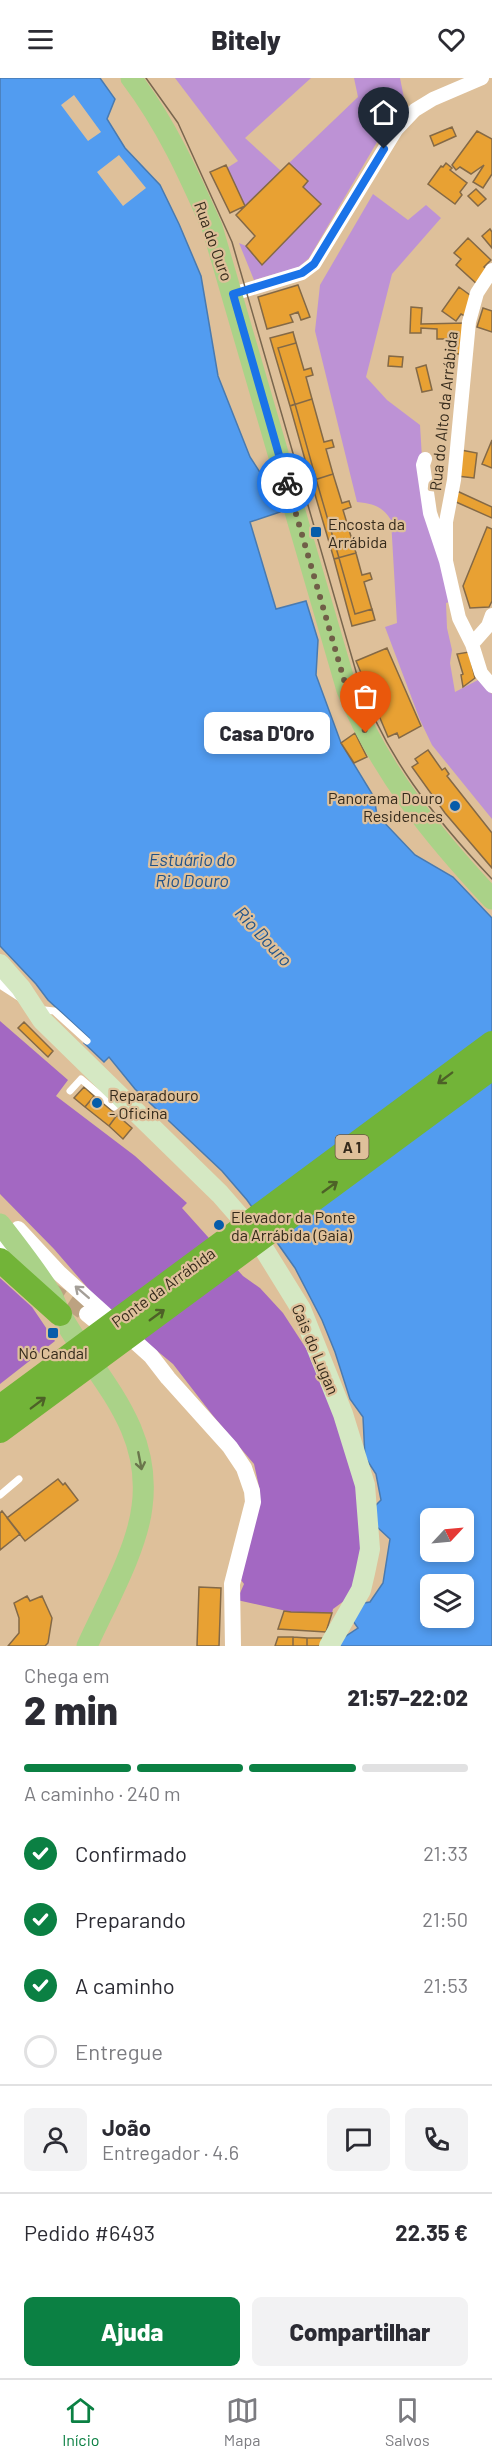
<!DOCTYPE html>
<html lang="pt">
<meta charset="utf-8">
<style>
:root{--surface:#fff;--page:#f2f2f3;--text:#2b2b33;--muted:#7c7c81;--line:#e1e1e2;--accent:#0b8043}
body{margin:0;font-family:Barlow,sans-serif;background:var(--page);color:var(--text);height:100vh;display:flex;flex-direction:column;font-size:22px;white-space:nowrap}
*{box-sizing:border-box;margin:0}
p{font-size:20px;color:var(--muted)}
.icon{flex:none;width:33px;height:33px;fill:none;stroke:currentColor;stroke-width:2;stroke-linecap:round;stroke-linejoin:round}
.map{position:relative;height:1568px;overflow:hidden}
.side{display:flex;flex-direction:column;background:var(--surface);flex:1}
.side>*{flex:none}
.needle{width:39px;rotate:64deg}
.controls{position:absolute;left:420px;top:1430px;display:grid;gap:12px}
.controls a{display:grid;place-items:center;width:54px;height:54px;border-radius:9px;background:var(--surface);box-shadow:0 3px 9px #0003;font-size:30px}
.pin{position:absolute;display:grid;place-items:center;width:51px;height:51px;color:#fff;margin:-62px -26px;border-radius:50% 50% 50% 0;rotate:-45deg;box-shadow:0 0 6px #0007}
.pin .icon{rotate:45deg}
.courier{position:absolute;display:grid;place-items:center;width:60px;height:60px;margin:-30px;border:4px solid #1a73e8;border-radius:50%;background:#fff;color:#222;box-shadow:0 2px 8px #0007}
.bubble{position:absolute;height:42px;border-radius:9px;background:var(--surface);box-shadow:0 3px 9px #0003;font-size:20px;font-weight:800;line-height:42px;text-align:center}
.summary em{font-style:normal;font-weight:800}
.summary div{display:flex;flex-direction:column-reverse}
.summary{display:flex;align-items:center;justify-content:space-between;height:102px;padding:0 24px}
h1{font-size:39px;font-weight:800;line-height:45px}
.bar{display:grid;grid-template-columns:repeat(4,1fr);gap:9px 6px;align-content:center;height:72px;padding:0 24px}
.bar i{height:8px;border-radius:4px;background:var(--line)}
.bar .current{background:var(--accent)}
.bar p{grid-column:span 4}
.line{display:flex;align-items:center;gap:15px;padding:0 24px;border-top:2px solid var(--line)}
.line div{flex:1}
.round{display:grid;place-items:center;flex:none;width:63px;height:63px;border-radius:9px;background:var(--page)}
ol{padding:0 24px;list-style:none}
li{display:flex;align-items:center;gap:18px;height:66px}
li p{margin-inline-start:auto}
li .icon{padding:6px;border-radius:50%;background:var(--accent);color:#fff;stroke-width:4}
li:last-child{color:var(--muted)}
li i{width:33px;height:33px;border:3px solid var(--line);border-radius:50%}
.cta{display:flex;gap:12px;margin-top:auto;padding:12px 24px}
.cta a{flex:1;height:69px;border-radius:9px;background:var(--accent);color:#fff;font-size:24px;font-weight:800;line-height:69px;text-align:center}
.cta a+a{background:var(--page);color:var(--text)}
header{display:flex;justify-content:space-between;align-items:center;height:78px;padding:0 24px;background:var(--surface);font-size:27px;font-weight:800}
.tabs{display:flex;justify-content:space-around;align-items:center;height:84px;border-top:2px solid var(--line);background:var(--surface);font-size:16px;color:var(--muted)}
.tabs a{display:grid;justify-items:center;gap:3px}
.tabs .current{color:var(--accent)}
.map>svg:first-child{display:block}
</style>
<header><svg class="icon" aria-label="menu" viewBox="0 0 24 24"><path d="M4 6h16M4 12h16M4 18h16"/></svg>Bitely<svg class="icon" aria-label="heart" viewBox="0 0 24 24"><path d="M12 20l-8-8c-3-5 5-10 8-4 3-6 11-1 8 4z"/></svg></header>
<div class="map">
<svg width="492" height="1568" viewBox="0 0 492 1568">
<rect width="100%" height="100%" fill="#dec09a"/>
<path fill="#bd92d5" d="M175,0H311L245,60L281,93L245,128L227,90L238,83Z
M354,0H400L405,25L379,52L380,59L309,180L299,189L254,202L239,165L246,168L262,187L321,126L303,109L308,103L289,85L358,19Z
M373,116L408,142L426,127L441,140L392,196L366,299L387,322L420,347L422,380L453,523L446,525L447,550L452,572L450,585L455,614L478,602L492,616V741L432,667L420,642L385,549L397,545L391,442C382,428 374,426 357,424L315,253L320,207Z"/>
<path fill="#a368c2" d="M0,943L68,1002L56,1018L135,1078L187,1125L182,1130L243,1198L260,1210L283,1235L309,1275L337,1342L357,1408L361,1472L352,1511L344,1523L333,1531L332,1535L291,1534L237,1522L244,1506L241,1502L260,1413L254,1386L214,1339L173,1286L105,1230L54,1171L0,1116Z
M0,1200L32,1229L55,1263L0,1306Z"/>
<path fill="#529cf0" stroke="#497ab0" stroke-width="1.5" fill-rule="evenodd" d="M0,0H100L115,21L107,41L125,70L160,107L179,146L201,198L218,298L250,379L276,419L280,434L250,444L276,531L306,523L318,562L316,597L341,665L374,719L377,737L415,777L453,799L492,840V1568H338L340,1562L358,1550L353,1543L364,1525L370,1524L383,1505L390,1461L377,1449L375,1428L381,1422L376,1396L365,1379L363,1339L350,1321L335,1274L322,1242L295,1190L247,1122L222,1093L135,1011L109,979L104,984L84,965L89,960L48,922L36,906L0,868ZM430,1440H464V1473H430ZM430,1506H464V1539H430Z"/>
<path fill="#dec09a" d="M74,17L101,54L88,63L61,27Z
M119,77L146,110L123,128L97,94Z"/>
<path fill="#e8a133" stroke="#846946" stroke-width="1.5" d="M452,49L456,58L434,68L430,58Z
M477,53L492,61V96L483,110L473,104L484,87L471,96L460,89L456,92L452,87Z
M289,85L308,103L303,109L321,126L262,187L246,168L255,158L236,137Z
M446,85L452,90L450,92L467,105L460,114L462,117L455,126L428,106L441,88L443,89Z
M226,87L245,128L230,135L210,94Z
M476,111L486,121L478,128L468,118Z
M490,151L492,154V170L482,158Z
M468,160L491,182L484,189L488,192L478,207L456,187L461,181L454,175Z
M298,207L310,239L301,242L298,234L290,237L293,244L267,251L258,219Z
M459,209L474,220L465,238L461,236L456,243L442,233Z
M411,229L422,230L421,246L466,245L465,276H453L454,261H437V251L421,250V255H410Z
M483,230L492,233V254L477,249Z
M293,254L304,292L311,290L313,297L306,299L312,321L290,328L270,260Z
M293,254L296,265L278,270L295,326L290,328L270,260Z
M389,278L403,279L402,289L388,288Z
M426,287L432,312L422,314L416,290Z
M312,321L324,364L332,362L334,369L326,371L333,396L311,403L290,328Z
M295,326L316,401L311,403L290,328Z
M492,362V390L482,386Z
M461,372L477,375L474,400L457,398Z
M333,396L342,425L349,423L351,429L343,432L356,475L334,481L311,403Z
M316,401L339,480L334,481L311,403Z
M457,413L492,429V440L456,424Z
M487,449L492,451V523L489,529L470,530L463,508Z
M356,475L362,497L370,495L372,501L364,504L375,542L352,548L334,481Z
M339,480L355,536L372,531L375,542L352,548L334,481Z
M387,570L421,648L399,660L397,655L388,659L356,583Z
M469,574L475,600L463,609L461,597L463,596L457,576Z
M355,655L367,679L354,685L341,665Z
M428,672L442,692L445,690L449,696L447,698L492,755V790L445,735L412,689L418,685L415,681Z
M24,944L53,973L48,979L18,950Z
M84,1009L94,1018L85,1029L74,1020Z
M94,1018L117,1037L109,1048L85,1029Z
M117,1037L132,1050L123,1061L109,1048Z
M58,1401L63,1407L65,1405L78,1422L25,1463L7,1440Z
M2,1433L20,1456L0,1472V1435Z
M199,1509L221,1510L219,1568H197Z
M27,1518L30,1523L42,1518L52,1540L48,1565L45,1568H8L19,1555V1540L14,1525Z
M284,1533L291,1534L332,1535L326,1554L278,1551Z
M278,1559H293V1568H275Z
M293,1559L307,1560V1568H293Z
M307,1560H322L323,1568H307Z"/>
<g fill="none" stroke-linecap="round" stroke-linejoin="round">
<path stroke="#bca281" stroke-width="16" stroke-dasharray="16 8" stroke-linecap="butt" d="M49,1211L87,1236"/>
<path stroke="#fff" stroke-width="7" d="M40,935L45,932L54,933L87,963
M70,1013L81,1001L114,1029L122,1022
M0,1417L19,1401"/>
<path stroke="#fff" stroke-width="14" d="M233,216L302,195L314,186L396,52L415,32L433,21L482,0
M425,381L423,387L430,435L446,483L459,540L472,566L481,595L492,608
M446,483V444L454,402L469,244L477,215L492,192
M472,566L488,548L492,537
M0,903L22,917"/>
<path stroke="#fff" stroke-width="16" d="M18,1151L59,1195L151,1278L168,1300L230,1369L244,1390L252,1413L253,1424L232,1506L233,1568
M0,1163L12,1179
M87,1236L113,1257"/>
<path stroke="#d5e8c3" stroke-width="20" d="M0,886L21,910L42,942L220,1116L254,1155L301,1231L343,1336L365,1407L370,1471L365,1495L361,1512L329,1568"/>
<path stroke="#aad288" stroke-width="21" d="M131,0C166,46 189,97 212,149L347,612C380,693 433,758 492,821
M0,1146C18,1169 36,1192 51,1216C55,1223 57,1230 61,1237C96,1300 153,1348 142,1429C137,1472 105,1528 87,1568"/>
<path stroke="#72b438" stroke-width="24" d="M0,1182L60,1236
M0,1329L492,965
M0,1353L492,990"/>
<path stroke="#79664e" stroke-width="1.5" d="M146,0L178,45L232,164L357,597C383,676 436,742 492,801"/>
</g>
<defs><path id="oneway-shaft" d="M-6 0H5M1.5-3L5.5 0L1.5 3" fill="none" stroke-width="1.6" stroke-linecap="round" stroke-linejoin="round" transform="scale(1.5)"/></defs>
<g stroke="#4d6127">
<use href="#oneway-shaft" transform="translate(445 1000) rotate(143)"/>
<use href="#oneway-shaft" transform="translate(330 1109) rotate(-36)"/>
<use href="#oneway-shaft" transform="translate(157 1237) rotate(-36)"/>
<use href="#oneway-shaft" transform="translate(38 1325) rotate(-37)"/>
</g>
<use stroke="#a49f98" href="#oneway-shaft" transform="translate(82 1214) rotate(-139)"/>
<use stroke="#6a764c" href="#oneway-shaft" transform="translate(140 1383) rotate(79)"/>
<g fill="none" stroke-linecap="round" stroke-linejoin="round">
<path stroke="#705e47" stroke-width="6" stroke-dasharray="0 10.8" d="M287,405L347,612L366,655"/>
<path stroke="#1a73e8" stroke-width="8" d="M287,405L233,216L302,195L314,186L384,71"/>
</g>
<g fill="#065caa" stroke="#dec09a" stroke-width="2">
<rect x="310" y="448" width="12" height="12" rx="3"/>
<circle cx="455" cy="728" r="6"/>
<circle cx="97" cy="1025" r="6"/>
<circle cx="219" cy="1147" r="6"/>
<rect x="47" y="1249" width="12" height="12" rx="3"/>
</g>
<g text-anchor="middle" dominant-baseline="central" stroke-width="4.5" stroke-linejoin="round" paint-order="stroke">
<rect fill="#dec09a" stroke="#685741" stroke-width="1.5" x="335.5" y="1057" width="33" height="24" rx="4.5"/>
<g font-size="15" font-weight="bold" fill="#352a1b">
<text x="352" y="1069">A 1</text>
</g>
<g font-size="16" fill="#352a1b" stroke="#dec09a">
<text transform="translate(214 163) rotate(70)">Rua do Ouro</text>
<text transform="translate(443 333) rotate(-84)">Rua do Alto da Arrábida</text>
<text transform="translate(163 1209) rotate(-36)">Ponte da Arrábida</text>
<text transform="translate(316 1271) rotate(67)">Cais do Lugan</text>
</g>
<g font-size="16" fill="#352a1b" stroke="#dec09a" text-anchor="start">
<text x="328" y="445">Encosta da<tspan x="328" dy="18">Arrábida</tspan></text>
<text x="443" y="719" text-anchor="end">Panorama Douro<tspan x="443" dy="18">Residences</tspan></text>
<text x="109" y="1016">Reparadouro<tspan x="109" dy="18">- Oficina</tspan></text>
<text x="231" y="1138">Elevador da Ponte<tspan x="231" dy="18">da Arrábida (Gaia)</tspan></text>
<text x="53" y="1274" text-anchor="middle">Nó Candal</text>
</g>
<g font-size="18" font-style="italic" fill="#215389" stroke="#dec09a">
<text x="192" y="781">Estuário do<tspan x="192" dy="21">Rio Douro</tspan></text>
<text transform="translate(264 858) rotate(47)">Rio Douro</text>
</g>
</g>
</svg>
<div class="controls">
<a><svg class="needle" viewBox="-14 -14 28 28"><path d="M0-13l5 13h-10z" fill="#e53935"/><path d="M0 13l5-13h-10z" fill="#7c7c81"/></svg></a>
<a><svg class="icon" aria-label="layers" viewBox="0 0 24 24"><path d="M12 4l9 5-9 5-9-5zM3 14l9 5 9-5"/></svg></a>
</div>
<div class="pin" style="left:366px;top:655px;background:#ea580c"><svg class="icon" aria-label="bag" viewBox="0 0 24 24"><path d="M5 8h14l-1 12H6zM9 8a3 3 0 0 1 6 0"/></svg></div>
<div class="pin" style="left:384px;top:71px;background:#1f2937"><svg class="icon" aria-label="home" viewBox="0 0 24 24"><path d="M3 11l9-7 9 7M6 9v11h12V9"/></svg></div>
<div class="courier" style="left:287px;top:405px"><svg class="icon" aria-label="bike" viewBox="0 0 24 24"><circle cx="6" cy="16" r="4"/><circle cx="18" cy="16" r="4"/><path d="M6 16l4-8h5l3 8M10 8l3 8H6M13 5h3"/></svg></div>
<div class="bubble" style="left:204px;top:634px;width:126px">Casa D'Oro</div>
</div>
<section class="side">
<div class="summary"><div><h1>2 min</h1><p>Chega em</p></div><em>21:57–22:02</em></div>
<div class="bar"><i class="current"></i><i class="current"></i><i class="current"></i><i></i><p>A caminho · 240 m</p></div>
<ol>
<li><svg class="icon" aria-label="check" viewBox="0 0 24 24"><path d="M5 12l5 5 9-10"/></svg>Confirmado<p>21:33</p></li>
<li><svg class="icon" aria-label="check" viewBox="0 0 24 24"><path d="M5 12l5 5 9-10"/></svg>Preparando<p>21:50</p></li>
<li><svg class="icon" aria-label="check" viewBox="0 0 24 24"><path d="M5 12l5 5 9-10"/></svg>A caminho<p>21:53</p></li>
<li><i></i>Entregue</li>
</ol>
<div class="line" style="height:108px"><a class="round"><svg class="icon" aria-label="person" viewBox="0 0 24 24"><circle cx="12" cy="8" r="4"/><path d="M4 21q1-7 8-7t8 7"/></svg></a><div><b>João</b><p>Entregador · 4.6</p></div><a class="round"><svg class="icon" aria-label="chat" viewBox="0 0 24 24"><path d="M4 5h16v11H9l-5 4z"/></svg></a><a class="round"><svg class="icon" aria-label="phone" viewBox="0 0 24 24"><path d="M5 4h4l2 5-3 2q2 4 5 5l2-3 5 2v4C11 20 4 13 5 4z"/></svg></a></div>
<div class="line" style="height:78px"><div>Pedido #6493</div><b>22.35 €</b></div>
<div class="cta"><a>Ajuda</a><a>Compartilhar</a></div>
</section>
<nav class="tabs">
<a class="current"><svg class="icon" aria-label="home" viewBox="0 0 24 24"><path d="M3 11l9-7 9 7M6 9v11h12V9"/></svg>Início</a>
<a><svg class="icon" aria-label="map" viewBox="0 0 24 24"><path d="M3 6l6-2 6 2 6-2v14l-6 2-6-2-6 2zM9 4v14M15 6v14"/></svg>Mapa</a>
<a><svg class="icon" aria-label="saved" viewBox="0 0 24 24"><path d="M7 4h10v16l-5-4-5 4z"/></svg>Salvos</a>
</nav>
